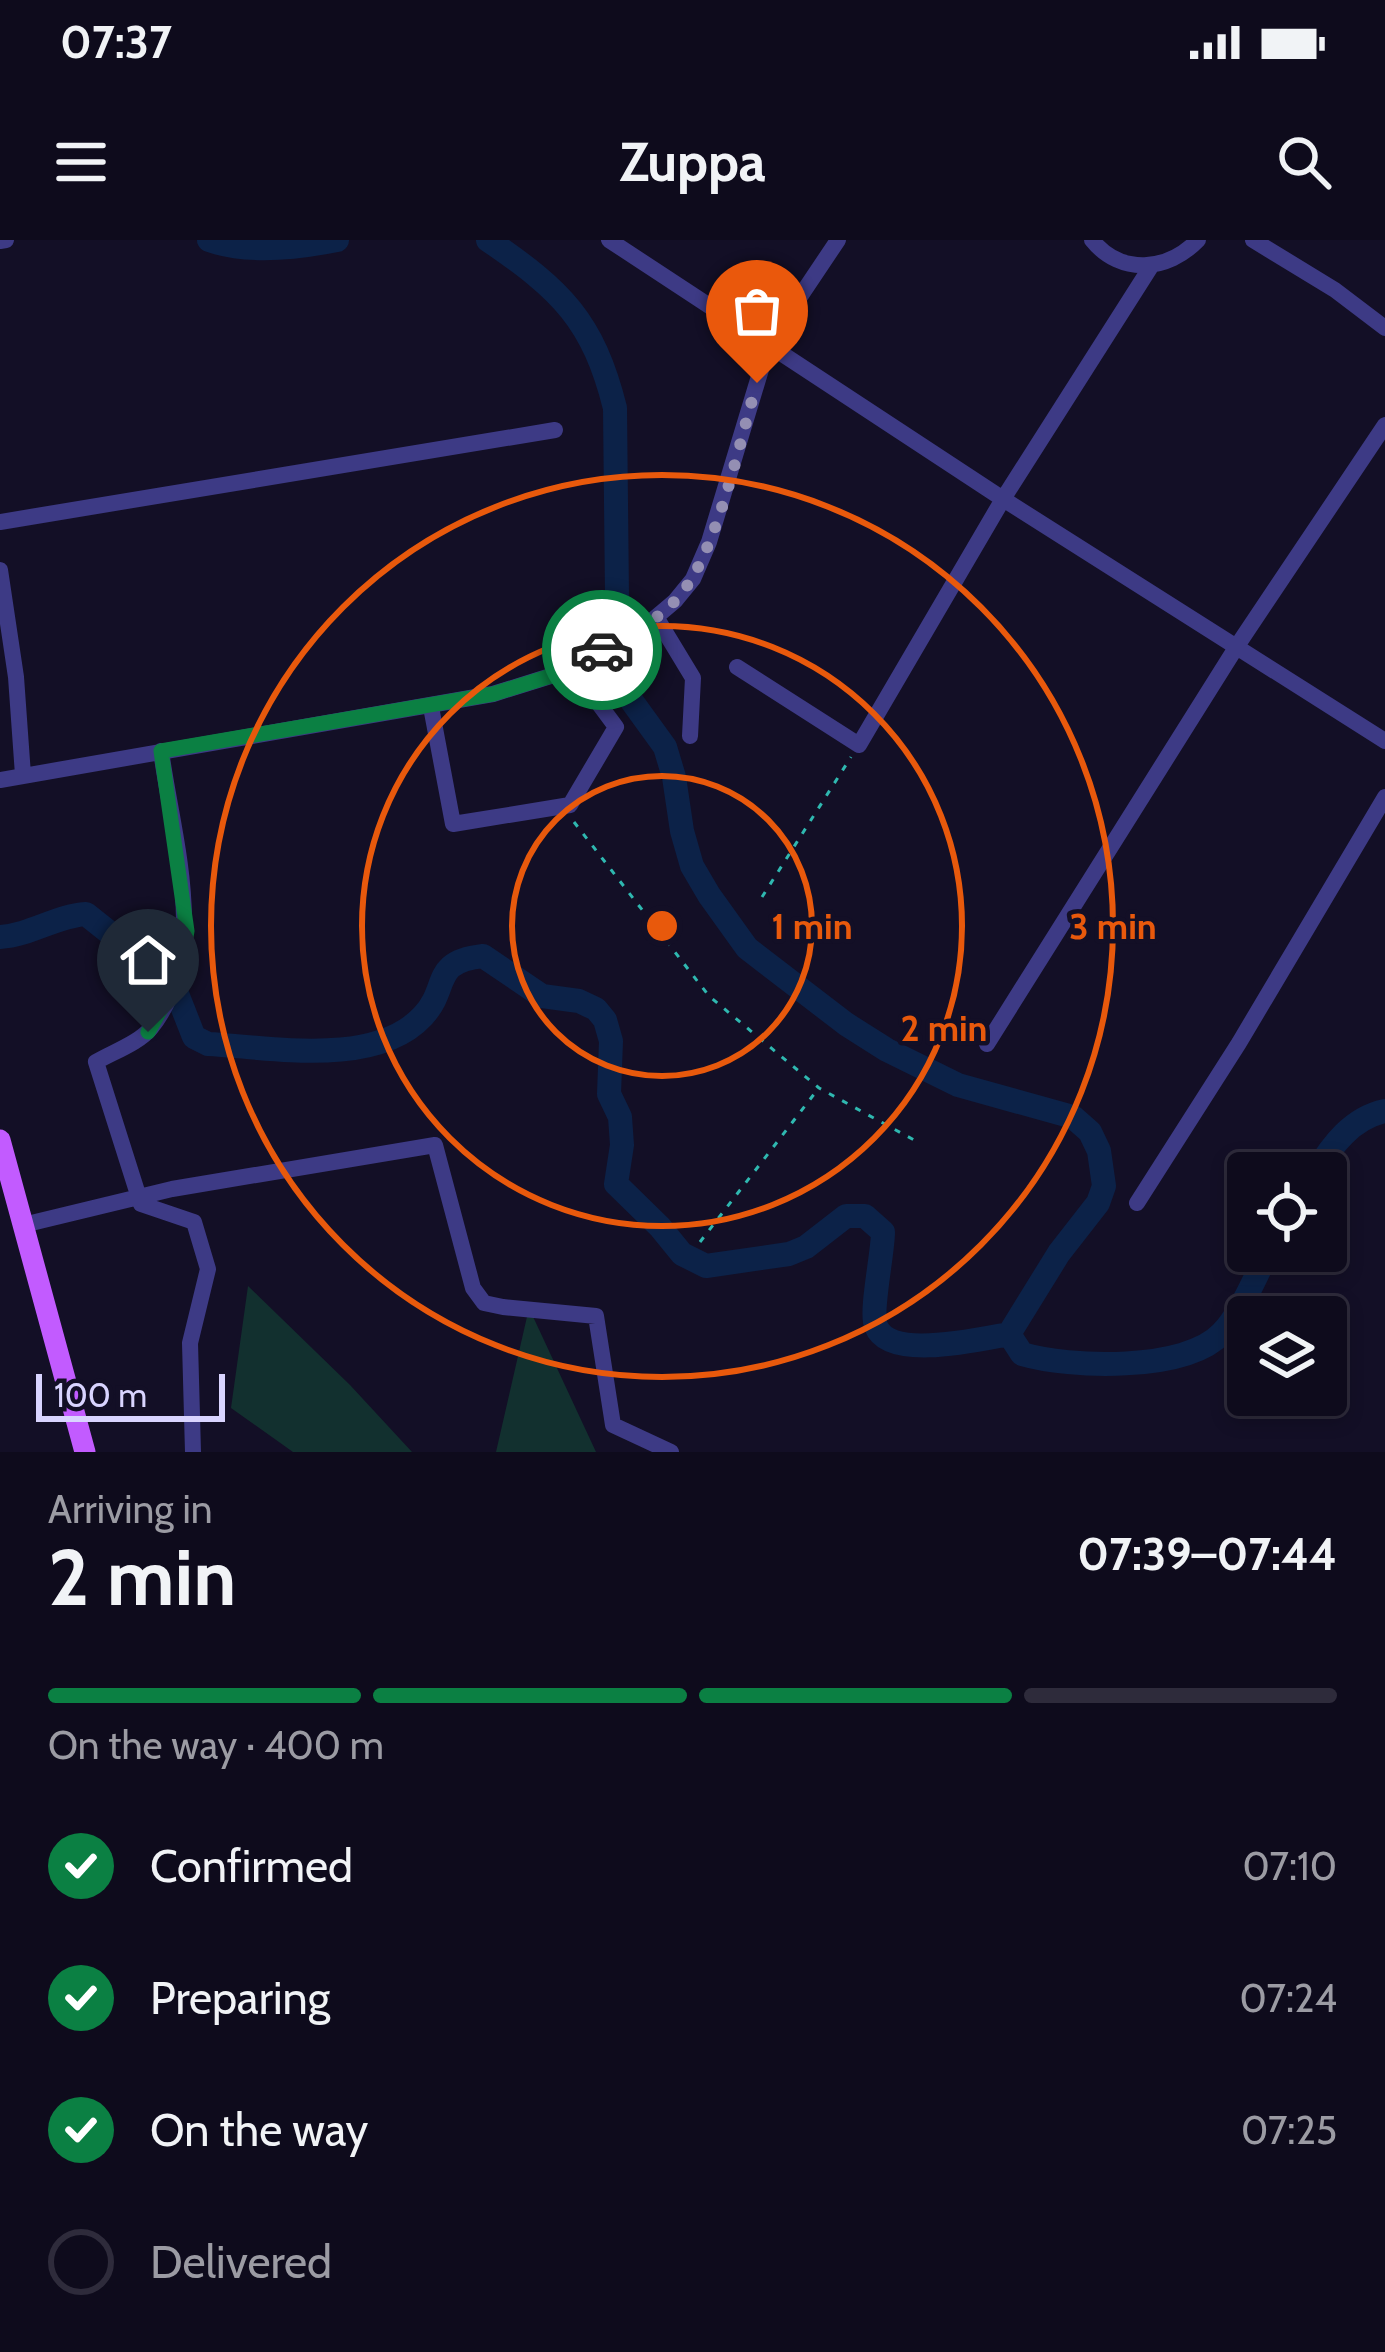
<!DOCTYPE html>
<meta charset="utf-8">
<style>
:root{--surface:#0e0b1c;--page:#171425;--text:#f1f3f6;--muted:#9b9ba3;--line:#2e2b3b;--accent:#0b8043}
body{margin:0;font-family:Cabin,sans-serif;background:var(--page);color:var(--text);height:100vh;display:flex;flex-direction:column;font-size:45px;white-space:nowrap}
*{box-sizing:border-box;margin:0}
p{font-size:39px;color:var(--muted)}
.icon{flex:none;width:66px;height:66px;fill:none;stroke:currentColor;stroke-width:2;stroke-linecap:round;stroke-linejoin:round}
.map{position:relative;height:1212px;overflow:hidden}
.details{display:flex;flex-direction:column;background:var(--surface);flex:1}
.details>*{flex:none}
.controls{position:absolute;left:1227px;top:912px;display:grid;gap:24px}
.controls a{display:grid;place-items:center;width:120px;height:120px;border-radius:12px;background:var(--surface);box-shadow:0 6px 18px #0003,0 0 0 3px var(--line);font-size:60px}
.scale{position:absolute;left:36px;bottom:30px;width:189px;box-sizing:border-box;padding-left:12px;border:6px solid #d9d4ff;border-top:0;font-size:33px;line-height:42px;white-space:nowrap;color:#d9d4ff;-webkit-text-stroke:9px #130f26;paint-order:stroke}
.pin{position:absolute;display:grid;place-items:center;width:102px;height:102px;color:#fff;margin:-123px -51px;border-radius:50% 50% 50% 0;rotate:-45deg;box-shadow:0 0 12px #0007}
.pin .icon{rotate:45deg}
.courier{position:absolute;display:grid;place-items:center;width:120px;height:120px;margin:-60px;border:9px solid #0b8043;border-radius:50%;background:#fff;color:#222;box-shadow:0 3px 15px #0007}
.head em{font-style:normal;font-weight:800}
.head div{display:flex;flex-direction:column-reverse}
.head{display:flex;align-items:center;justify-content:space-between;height:204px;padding:0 48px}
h1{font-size:78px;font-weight:800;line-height:90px}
.bar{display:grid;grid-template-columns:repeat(4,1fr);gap:18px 12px;align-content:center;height:144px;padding:0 48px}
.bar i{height:15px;border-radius:9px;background:var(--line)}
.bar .selected{background:var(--accent)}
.bar p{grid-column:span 4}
ol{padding:0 48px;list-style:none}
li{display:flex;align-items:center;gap:36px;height:132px}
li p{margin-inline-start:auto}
li .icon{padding:12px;border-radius:50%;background:var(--accent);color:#fff;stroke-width:4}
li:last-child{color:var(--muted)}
li i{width:66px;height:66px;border:6px solid var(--line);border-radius:50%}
.status{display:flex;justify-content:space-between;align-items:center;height:84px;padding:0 60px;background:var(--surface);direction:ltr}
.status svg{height:33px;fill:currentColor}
header{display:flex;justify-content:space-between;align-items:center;height:156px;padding:0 48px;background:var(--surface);font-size:54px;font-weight:800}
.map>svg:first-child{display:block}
</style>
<div class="status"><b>07:37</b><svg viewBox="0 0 49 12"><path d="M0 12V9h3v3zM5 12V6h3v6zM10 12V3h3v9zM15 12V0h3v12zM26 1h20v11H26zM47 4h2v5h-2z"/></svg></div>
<header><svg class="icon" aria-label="menu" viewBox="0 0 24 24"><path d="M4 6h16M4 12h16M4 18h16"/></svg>Zuppa<svg class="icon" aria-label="search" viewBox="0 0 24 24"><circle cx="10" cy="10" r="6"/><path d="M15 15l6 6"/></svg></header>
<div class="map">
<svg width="1385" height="1212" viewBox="0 0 1385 1212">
<rect width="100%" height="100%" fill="#130f26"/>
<path fill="#12302f" d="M248,1046L350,1145L412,1212H293L231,1168Z
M529,1068L596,1212H496Z"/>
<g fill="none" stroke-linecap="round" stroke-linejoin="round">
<path stroke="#0c2248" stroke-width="24" d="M209,0C248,14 297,8 337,0
M488,0C561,50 593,80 615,168L617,356L624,428L631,460L665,507L674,537L682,591L692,626L709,655L747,708L846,784L887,810L958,845L1073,877L1090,892L1099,911L1104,946L1098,963L1059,1013L1009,1094
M0,697C31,695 56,676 86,674L164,736L176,751L194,797L208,804C269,807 375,828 423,776C450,747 430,722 483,716L542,756L579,761L596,769L605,780L611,801L609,854L620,877L622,905L616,944L660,987L682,1014L706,1026L789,1014L806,1007L846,976H865L883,992C883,1013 870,1072 876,1086C889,1121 981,1099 1009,1094
M1315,933C1332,905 1352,878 1385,871
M1009,1094L1022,1114C1069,1128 1186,1132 1222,1093C1242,1072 1255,1036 1269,1011"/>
<path stroke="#2fb8b0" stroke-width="3" stroke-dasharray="6 9" stroke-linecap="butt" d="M574,582L709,756L819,848L914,900
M762,657L851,517
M700,1002L818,849"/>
<path stroke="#3d3a85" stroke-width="16" d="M609,0L1003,259L1385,501
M1092,0C1121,36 1168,31 1198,0
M1253,0L1335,50L1385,88
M0,1L6,0
M0,282L555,190
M0,330L16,437L23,535
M656,377L693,438L690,496
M737,427L859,505L1003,259L1150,28
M431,467L453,584L570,565L616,487L573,429
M161,511C173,599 211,713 151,788C139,803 113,812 96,822L141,964L194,982L208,1029L190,1103L193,1212
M0,540L493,454L573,429L649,383L675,361L693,339L709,302L769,103L838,0
M987,804L1237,406L1385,185
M1137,963L1239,803L1385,557
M23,985L172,949L435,905L473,1048L484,1063L503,1067L596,1076L613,1185L671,1212"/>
<path stroke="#c25bff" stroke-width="21" d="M0,900L85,1212"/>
</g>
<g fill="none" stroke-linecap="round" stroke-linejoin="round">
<path stroke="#948fb3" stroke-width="12" stroke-dasharray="0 21.6" d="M602,410C627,396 653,383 673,363C716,322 739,202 757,143"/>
<path stroke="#0b8043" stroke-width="15" d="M148,792L179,737L187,691L161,511L493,454L573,429L602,410"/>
</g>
<g fill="none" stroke="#e8590c" stroke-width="6">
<circle cx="662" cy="686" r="150"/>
<circle cx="662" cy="686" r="300"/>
<circle cx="662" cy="686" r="451"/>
</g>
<circle cx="662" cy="686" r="18" fill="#e8590c" stroke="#130f26" stroke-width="6"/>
<g font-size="36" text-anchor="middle" font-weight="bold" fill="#e8590c" stroke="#130f26" stroke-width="9" stroke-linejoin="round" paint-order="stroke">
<text x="812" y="699">1 min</text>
<text x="1113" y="699">3 min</text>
<text x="944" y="801">2 min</text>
</g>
</svg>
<div class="controls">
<a><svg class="icon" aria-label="locate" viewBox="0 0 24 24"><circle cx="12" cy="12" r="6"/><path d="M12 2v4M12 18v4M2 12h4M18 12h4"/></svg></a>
<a><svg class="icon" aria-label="layers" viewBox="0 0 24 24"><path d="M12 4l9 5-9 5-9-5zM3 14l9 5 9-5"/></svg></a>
</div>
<div class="scale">100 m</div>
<div class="pin" style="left:757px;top:143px;background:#ea580c"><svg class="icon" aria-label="bag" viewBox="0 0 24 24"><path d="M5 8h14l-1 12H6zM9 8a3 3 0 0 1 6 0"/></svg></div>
<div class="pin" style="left:148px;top:792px;background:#1f2937"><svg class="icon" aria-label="home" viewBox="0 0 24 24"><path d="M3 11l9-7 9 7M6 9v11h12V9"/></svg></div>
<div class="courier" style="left:602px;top:410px"><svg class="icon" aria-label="car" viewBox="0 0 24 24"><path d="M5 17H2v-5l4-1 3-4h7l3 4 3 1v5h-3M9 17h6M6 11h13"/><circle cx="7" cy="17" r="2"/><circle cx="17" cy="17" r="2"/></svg></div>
</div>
<section class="details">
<div class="head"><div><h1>2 min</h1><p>Arriving in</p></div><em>07:39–07:44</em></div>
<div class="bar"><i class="selected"></i><i class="selected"></i><i class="selected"></i><i></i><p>On the way · 400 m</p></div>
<ol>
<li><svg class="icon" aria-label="check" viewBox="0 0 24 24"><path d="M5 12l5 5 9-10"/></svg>Confirmed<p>07:10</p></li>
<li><svg class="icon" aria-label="check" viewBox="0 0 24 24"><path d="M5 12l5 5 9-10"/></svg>Preparing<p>07:24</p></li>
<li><svg class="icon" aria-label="check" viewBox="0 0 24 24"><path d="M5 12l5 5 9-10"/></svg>On the way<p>07:25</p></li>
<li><i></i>Delivered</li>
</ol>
</section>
